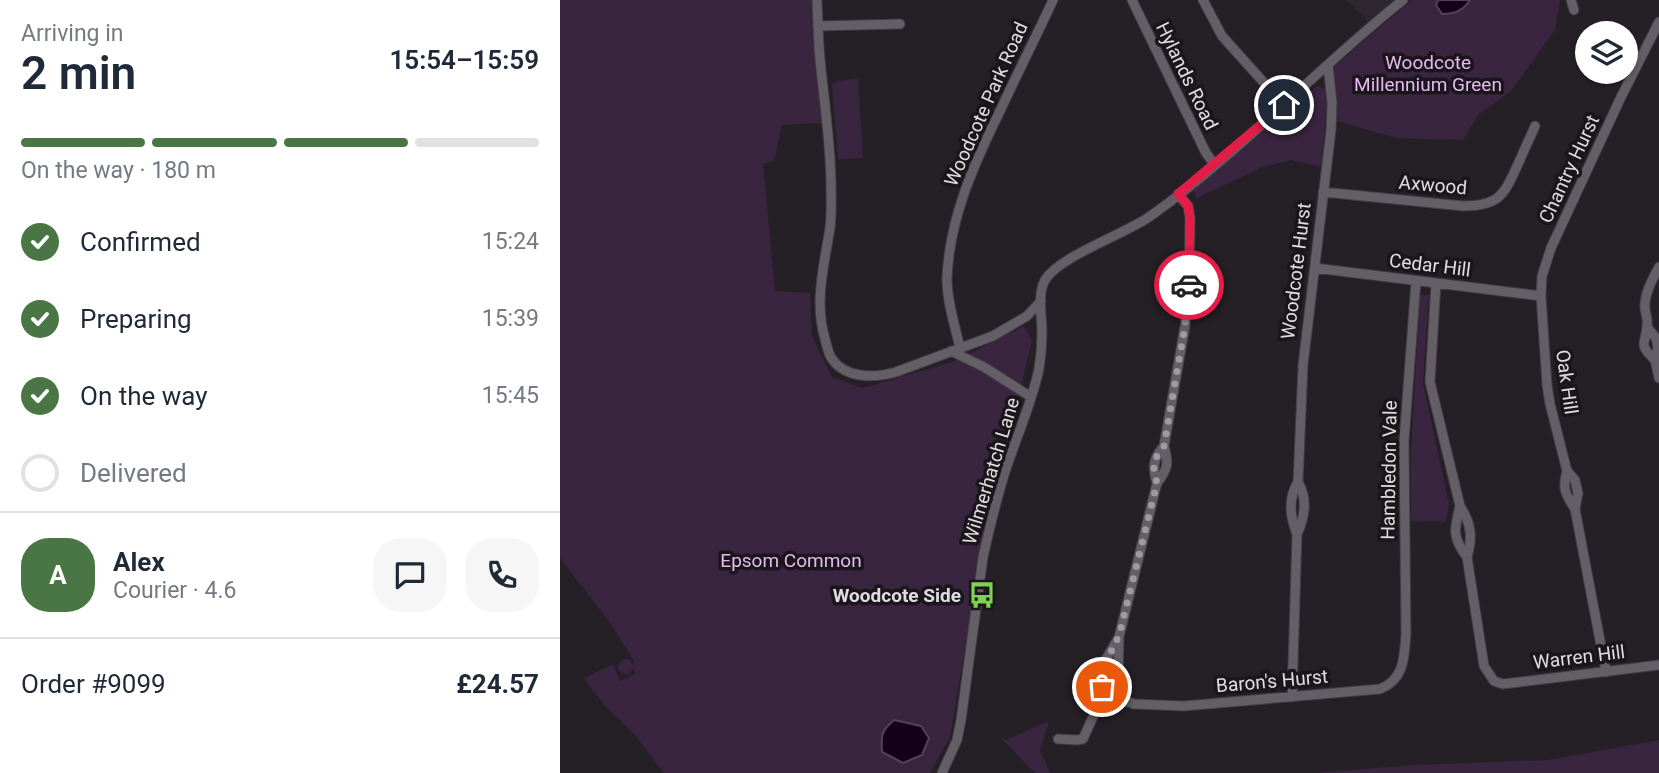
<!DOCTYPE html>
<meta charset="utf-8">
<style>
:root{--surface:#fff;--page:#f6f6f7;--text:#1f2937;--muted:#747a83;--line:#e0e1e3;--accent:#4a7544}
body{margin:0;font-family:Roboto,sans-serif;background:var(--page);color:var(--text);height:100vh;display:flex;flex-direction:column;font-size:26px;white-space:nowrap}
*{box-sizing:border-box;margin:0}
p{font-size:23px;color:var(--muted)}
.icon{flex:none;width:38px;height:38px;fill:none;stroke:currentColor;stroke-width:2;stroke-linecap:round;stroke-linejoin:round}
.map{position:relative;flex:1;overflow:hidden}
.panel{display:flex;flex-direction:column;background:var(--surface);width:560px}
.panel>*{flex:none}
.fabs{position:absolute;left:1015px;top:21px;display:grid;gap:14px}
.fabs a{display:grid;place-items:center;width:63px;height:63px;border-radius:50%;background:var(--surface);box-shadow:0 2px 5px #0004;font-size:35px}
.pin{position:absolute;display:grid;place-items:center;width:60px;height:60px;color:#fff;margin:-30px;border:4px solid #fff;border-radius:50%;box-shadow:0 2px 7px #0007}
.courier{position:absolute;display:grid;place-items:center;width:70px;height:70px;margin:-35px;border:5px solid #e11d48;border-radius:50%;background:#fff;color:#222;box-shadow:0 2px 9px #0007}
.head em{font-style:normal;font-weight:600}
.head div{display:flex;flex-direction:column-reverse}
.head{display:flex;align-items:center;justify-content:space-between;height:119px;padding:0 21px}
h1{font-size:46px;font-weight:600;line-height:52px}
.bar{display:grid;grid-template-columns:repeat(4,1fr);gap:10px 7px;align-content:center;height:84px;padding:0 21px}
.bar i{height:9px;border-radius:5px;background:var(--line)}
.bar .current{background:var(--accent)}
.bar p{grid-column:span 4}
.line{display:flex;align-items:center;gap:18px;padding:0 21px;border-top:2px solid var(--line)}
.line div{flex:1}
.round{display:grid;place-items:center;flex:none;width:74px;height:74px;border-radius:28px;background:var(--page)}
ol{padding:0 21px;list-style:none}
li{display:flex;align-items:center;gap:21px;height:77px}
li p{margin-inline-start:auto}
li .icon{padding:7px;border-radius:50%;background:var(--accent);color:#fff;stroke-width:4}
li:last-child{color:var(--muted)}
li i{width:38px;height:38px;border:4px solid var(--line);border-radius:50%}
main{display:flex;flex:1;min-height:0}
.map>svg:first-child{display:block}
</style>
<main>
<section class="panel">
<div class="head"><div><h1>2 min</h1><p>Arriving in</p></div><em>15:54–15:59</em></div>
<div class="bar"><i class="current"></i><i class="current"></i><i class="current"></i><i></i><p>On the way · 180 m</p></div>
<ol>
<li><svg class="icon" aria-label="check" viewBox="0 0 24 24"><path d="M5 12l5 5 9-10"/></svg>Confirmed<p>15:24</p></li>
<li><svg class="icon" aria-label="check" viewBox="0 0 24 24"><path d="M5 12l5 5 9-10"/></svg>Preparing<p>15:39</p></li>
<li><svg class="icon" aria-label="check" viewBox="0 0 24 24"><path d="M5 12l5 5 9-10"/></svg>On the way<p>15:45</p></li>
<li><i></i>Delivered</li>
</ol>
<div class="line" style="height:126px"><b class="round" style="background:var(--accent);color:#fff">A</b><div><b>Alex</b><p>Courier · 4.6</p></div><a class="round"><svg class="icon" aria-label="chat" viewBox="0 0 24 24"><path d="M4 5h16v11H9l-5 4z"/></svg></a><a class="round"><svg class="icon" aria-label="phone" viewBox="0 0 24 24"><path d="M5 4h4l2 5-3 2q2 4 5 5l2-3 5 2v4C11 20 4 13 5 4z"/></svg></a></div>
<div class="line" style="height:91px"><div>Order #9099</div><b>£24.57</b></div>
</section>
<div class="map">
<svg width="1099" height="773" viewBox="0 0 1099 773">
<rect width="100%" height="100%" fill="#242025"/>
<path fill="#2e2731" d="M787,0H834L808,21Z"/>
<path fill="#39253f" d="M0,0H252L262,123L222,125L214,161L203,164L215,291L250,293L252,336L272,377L303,388L395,361L464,326L472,340L419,565L390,737L370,773H104L75,735L45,706L24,678L53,664L60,681L75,674L74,668L69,674C63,676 58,672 58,666L62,660L69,659L74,665V661L51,624L0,558Z
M852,0H1000L995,30L951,91L918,115L903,140L836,138L770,119L773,67Z
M298,78L303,158L278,159L272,84L278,81Z
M757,86L766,89V114L761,167L731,160L703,167L637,198L632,189Z
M860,295H869L863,383L889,504L886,522L851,521V450Z
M489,721L480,750L490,773H475L439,736L446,740Z
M1099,740V773H754L854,765L988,760Z"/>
<path fill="#14021a" stroke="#514456" stroke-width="2" d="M878,0H910C903,11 894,14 882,14L876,5Z
M334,720L361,726L369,738L362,755L343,763L322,752C321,735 321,731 334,720Z"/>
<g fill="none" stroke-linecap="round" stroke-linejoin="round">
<defs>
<path id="street" d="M257,0C258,19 258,39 260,59C264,100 270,139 271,181C271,196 272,213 270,228C264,266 254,302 265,339C267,345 268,354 272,359C286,379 315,378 336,372L433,336L467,316L481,301
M572,0L646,153L655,165
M643,0L662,36L724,105
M1011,0L1014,10
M258,26L340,24
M763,192L903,206C941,206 944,194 959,162C964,150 970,138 975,126
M755,268L981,296
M876,283L870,382L900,506C911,523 913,537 907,557L924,666L934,681L943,684L1099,665
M1087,327L1096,338L1098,348L1095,360L1099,378
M400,348C395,326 387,302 387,279C389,219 414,164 440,111C457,74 476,37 493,0
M391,351L424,367L471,397
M1095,360C1077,343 1086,344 1087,326C1088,320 1086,314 1085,309C1084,294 1092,280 1099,267
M1007,471C1002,488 1005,494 1015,509
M597,483C592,467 593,459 604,446L625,326L629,285L630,218L628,206L618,194
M900,506C894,529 892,538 907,557
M737,534C745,517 748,499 738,482
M559,637L546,659L542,676L543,687L548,694L574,704L624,706L820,689C845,679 844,657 846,634L844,441L856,281
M1046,672L1015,509L1018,493L1015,480L1007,471L990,404L987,385L981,296L982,276L991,248L1061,97L1099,22
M732,697L737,534C730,517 728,498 738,482L743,365L771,130L772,103L768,65
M566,702L558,683L559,637L597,483C608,469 609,463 604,446
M498,739L517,740L523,739L537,708L548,694
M382,773L397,740L401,720L423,557C429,530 436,502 444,475C455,440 471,406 479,369C481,357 482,344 482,332C482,316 477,295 485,280C500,256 563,235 589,217C680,153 756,69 843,0"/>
</defs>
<use href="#street" stroke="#403c41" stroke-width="11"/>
<use href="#street" stroke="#645f66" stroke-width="9"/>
</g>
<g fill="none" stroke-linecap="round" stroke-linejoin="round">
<path stroke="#9e9b9f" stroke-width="7" stroke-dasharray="0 12.6" d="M542,687C542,668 550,653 559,636L597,483C592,466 592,461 604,446L625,326L629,285"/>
<path stroke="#e11d48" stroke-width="9" d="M629,285L630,218L628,206L618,194L724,105"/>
</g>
<defs>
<symbol id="bus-bare" viewBox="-9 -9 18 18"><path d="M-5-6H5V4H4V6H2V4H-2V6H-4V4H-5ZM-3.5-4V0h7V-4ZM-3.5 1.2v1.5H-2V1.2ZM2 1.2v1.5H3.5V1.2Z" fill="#7ed153" stroke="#1a161b" stroke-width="2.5" paint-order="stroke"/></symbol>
</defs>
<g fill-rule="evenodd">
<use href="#bus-bare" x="403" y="576" width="38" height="38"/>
</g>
<g text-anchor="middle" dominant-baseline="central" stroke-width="7" stroke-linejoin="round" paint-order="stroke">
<g font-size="19" fill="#e5b9f2" stroke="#1a161b">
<text x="868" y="62">Woodcote<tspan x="868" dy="22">Millennium Green</tspan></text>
<text x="231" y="560">Epsom Common</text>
</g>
<g font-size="19" fill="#e0dde1" stroke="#1a161b">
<text transform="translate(627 76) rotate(64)">Hylands Road</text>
<text transform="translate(426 104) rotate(-66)">Woodcote Park Road</text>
<text transform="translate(1009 169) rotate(-65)">Chantry Hurst</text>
<text transform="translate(873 185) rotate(5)">Axwood</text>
<text transform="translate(870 265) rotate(7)">Cedar Hill</text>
<text transform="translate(736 271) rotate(-83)">Woodcote Hurst</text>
<text transform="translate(1007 382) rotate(82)">Oak Hill</text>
<text transform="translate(829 470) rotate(-89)">Hambledon Vale</text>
<text transform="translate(431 471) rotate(-73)">Wilmerhatch Lane</text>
<text transform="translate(1019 657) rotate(-7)">Warren Hill</text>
<text transform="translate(712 681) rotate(-5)">Baron's Hurst</text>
</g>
<g font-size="19" font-weight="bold" fill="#e0dde1" stroke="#1a161b" text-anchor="end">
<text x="401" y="595">Woodcote Side</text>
</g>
</g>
</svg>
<div class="fabs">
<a><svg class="icon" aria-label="layers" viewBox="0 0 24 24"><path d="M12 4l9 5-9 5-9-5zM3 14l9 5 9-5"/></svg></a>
</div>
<div class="pin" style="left:542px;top:687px;background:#ea580c"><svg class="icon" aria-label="bag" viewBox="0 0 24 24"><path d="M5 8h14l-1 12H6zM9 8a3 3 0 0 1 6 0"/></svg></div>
<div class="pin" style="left:724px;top:105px;background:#1f2937"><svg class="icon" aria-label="home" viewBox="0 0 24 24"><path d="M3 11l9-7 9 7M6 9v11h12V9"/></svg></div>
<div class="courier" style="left:629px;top:285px"><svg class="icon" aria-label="car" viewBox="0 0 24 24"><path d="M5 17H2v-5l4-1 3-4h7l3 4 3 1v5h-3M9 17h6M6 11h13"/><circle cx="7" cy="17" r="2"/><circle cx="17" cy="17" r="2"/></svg></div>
</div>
</main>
